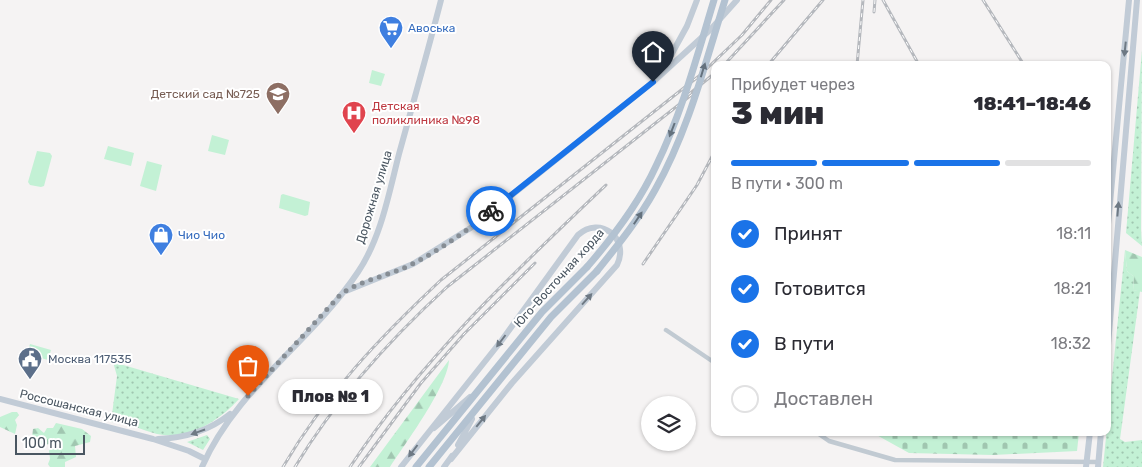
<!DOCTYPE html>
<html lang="ru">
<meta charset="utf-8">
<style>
:root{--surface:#fff;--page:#f7f7f7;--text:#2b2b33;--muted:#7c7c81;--line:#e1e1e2;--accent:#1a73e8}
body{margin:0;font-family:Rubik,sans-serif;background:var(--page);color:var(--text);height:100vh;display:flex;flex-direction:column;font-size:19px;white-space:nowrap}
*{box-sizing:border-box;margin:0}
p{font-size:16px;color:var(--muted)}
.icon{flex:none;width:28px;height:28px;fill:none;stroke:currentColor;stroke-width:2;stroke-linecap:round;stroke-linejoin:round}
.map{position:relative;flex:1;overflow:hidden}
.drawer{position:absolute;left:711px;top:61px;width:400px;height:375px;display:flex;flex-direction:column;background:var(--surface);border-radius:10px;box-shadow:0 1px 4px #0004}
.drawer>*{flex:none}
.controls{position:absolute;left:641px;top:396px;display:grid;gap:10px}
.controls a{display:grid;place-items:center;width:55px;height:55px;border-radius:50%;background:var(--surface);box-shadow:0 1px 4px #0004;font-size:25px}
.scale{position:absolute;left:15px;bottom:12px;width:70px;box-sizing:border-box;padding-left:5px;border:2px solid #4a5661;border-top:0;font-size:14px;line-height:18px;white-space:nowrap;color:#4a5661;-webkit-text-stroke:4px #fff;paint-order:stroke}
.pin{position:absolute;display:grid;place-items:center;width:42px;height:42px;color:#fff;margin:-51px -21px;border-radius:50% 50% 50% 0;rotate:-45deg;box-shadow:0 0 5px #0007}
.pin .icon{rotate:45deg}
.courier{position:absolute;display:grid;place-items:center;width:50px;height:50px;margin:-25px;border:4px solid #1a73e8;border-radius:50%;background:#fff;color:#222;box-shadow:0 1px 6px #0007}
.bubble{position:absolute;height:35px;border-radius:18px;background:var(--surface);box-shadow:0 1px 4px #0004;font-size:16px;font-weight:800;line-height:35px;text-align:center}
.head em{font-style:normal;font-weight:800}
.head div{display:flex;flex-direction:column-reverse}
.head{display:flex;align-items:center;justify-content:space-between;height:85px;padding:0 20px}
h1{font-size:32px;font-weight:800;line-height:38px}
.bar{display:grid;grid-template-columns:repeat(4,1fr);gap:8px 5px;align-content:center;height:60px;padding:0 20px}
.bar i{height:6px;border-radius:4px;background:var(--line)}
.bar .on{background:var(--accent)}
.bar p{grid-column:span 4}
ol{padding:0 20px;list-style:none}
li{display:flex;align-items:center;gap:15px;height:55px}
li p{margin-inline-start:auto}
li .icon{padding:5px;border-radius:50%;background:var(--accent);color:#fff;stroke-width:4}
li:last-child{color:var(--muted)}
li i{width:28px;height:28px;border:2px solid var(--line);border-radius:50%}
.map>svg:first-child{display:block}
</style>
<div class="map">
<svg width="1142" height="467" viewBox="0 0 1142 467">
<defs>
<pattern id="grass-dots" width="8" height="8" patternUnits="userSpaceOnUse" patternTransform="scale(1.25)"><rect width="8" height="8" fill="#c3f1d5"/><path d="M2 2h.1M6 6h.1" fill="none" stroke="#a0c6b0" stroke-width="1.8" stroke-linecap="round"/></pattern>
<pattern id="forest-firs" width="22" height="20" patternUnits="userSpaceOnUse" patternTransform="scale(1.25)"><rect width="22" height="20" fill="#c3f1d5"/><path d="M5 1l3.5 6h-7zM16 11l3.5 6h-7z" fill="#a0c6b0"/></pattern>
<pattern id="cemetery-stones" width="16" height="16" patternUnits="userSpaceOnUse" patternTransform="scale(1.25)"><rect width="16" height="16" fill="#c3f1d5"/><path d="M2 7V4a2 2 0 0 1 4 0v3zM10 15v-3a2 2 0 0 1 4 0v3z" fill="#a0c6b0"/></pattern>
</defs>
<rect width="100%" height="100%" fill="#f5f3f3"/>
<path fill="url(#grass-dots)" d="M1142,50L1141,229L1142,246L1126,233Z
M1125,250L1127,271L1134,277L1133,290L1140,291L1120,439L1125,442L1142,440V467H1103Z
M113,362L239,399C219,421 188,441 157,434C141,430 128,422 111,422L117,376Z
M207,435L210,439L203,450L187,442Z"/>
<path fill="url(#forest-firs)" d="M1125,250L1142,257V292L1133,290L1134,277L1127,271Z
M449,360C448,386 405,444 390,467H370Z
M12,412H17L19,415L15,420L17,425L15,434L0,427V417Z
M56,423L82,429L91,436L90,442L75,446L76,457L65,462V467H50L48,464L50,459L49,451L52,444L38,445L32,438L33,429L38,428L44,433L47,428H53Z"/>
<path fill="url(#cemetery-stones)" d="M873,433H1079L1077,451L993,455L909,453Z"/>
<path fill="#c3f1d5" d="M372,70L385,74L381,86L369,83Z
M212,135L229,140L225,155L208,151Z
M108,146L134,153L131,166L104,159Z
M37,151L50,153L52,156L44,186L41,187L30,185L28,182Z
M147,161L162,165L156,191L140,186Z
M283,194L310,202L308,215L305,216L279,208L281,195Z
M30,344L51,350L48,360L27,354Z"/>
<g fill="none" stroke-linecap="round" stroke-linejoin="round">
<path stroke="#c1cad2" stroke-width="4.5" d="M666,330L715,363
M816,432L829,441L895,460L1098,462"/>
<path stroke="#c1cbd6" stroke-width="6" d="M664,68L687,26L697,0
M1108,224L1129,0
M346,291L413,264L472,227L653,82L711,29L737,0
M1108,345L1137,0
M0,399L153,439L189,451L205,459
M434,428L470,397
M158,439C185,438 209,431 230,414
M458,445L472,419
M202,467C236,389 312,341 358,272C381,238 389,193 399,154C413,103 428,51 441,0
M401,467L502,340L578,235C600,215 630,238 617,265L512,383L451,459
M444,467L452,456
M1086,467L1090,432
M1098,467L1101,432"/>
<path stroke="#b3c2d1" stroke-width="7" d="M416,467L542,312L587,267
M429,467L551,317L597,271"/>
<defs>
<path id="rail" d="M883,0L919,65
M983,0L1024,65
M874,12L875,0
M724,65L784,0
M768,65L823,0
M857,65L863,0
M688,95L715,73
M643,264L697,185L715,151
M283,467C325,395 380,337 441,280L699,76L742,35L771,0
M295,467C336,399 388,341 447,287L695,92
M350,467C421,360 513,273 606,185
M359,467L421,383L464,334L535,263"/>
</defs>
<use href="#rail" stroke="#b5b8bd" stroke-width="3"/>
<use href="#rail" stroke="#fff" stroke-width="1" stroke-dasharray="4" stroke-linecap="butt"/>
<path stroke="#b3c2d1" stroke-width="7" d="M587,267C614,236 639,203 656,166C682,113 697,56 714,0
M597,271C618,245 639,219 655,190C688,132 705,64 725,0"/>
</g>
<defs><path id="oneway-solid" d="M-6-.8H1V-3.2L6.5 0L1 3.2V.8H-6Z" transform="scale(1.25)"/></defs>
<g fill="#6e7984">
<use href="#oneway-solid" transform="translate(1125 49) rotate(96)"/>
<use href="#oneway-solid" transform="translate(1118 209) rotate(-85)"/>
<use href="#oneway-solid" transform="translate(587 299) rotate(-48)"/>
<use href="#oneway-solid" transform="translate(501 341) rotate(127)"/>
<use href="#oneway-solid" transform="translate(481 421) rotate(-51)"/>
<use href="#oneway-solid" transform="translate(198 432) rotate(161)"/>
<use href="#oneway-solid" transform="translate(413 451) rotate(127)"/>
</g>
<g fill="#64717d">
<use href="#oneway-solid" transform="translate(703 70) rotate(-73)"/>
<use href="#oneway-solid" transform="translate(672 130) rotate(111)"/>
<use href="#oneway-solid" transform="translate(638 218) rotate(-56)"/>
</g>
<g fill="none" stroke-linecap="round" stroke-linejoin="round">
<path stroke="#868d94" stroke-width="5" stroke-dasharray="0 9" d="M248,396L341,294C360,281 383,277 404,268C436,253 464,233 491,211"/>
<path stroke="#1a73e8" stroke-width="6" d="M491,211L653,82"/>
</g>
<defs>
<symbol id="supermarket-pin" viewBox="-11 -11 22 30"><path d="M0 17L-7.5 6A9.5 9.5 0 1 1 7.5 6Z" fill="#3f7fe0" stroke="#fff"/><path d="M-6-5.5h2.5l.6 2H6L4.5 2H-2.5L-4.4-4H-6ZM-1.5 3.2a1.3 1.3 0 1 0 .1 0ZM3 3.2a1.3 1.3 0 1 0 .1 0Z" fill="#fff"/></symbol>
<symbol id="school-pin" viewBox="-11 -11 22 30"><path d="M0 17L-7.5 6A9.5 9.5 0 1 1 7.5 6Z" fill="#8d6e63" stroke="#fff"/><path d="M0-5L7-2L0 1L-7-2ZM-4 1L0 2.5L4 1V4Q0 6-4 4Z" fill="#fff"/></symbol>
<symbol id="hospital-pin" viewBox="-11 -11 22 30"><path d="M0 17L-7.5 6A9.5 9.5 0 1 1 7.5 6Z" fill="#e0444e" stroke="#fff"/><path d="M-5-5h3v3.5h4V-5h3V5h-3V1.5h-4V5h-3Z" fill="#fff"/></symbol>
<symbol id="shop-pin" viewBox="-11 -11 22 30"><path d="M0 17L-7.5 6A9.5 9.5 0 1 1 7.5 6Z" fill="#3f7fe0" stroke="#fff"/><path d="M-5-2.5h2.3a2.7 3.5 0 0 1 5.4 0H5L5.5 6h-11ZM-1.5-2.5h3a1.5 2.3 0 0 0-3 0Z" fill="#fff"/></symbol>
<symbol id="civic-pin" viewBox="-11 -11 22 30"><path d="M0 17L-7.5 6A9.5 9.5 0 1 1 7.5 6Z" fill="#5c6f8a" stroke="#fff"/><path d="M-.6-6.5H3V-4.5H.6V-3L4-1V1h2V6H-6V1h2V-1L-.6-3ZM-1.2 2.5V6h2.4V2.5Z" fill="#fff"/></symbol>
</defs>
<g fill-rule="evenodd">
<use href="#supermarket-pin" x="377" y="14" width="28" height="38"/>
<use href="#school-pin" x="264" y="80" width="28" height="38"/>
<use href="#hospital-pin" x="340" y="99" width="28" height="38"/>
<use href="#shop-pin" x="147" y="221" width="28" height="38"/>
<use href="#civic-pin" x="16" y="345" width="28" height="38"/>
</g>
<g text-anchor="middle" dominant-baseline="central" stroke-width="4" stroke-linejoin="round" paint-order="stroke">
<g font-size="12" fill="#366cbe" stroke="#fff" text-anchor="start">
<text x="408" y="28">Авоська</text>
<text x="178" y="235">Чио Чио</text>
</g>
<g font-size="12" fill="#785e54" stroke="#fff" text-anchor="end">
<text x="260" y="94">Детский сад №725</text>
</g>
<g font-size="12" fill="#be3a42" stroke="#fff" text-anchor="start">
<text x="372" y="106">Детская<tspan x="372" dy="14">поликлиника №98</tspan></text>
</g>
<g font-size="12" fill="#4a5661" stroke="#fff">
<text transform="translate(374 197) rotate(-73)">Дорожная улица</text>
<text transform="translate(559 278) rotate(-48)">Юго-Восточная хорда</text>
<text transform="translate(79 408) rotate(14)">Россошанская улица</text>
</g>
<g font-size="12" fill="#4e5e75" stroke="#fff" text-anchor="start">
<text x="48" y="359">Москва 117535</text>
</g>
</g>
</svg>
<div class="controls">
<a><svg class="icon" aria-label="layers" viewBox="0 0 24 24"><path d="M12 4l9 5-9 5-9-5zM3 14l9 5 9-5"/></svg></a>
</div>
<div class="scale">100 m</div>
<div class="pin" style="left:248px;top:396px;background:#ea580c"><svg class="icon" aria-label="bag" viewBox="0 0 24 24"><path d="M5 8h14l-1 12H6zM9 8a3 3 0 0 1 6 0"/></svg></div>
<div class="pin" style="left:653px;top:82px;background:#1f2937"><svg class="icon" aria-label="home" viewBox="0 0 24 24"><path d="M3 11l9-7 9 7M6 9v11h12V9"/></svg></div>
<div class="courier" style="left:491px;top:211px"><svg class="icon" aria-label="bike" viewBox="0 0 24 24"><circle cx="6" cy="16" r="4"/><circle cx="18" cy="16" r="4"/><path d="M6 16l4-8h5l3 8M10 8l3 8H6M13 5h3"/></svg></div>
<div class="bubble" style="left:278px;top:379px;width:105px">Плов № 1</div>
<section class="drawer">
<div class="head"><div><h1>3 мин</h1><p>Прибудет через</p></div><em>18:41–18:46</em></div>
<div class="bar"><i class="on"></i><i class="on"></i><i class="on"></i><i></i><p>В пути · 300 m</p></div>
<ol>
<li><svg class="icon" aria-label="check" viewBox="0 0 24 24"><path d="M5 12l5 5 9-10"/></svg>Принят<p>18:11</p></li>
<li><svg class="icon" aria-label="check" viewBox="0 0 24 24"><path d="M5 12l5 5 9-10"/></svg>Готовится<p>18:21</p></li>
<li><svg class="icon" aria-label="check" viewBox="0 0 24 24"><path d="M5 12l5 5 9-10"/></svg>В пути<p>18:32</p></li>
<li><i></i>Доставлен</li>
</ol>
</section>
</div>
